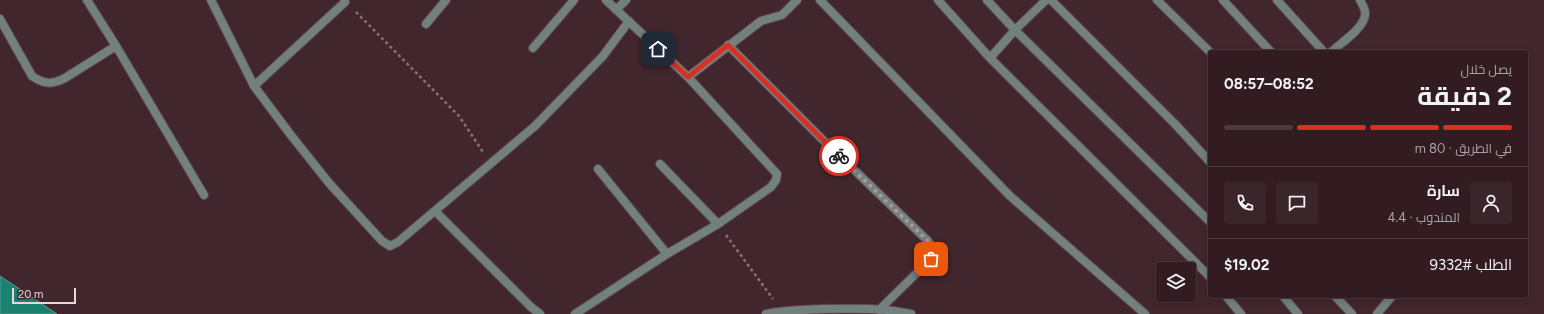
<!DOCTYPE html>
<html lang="ar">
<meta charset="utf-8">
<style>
:root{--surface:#321c22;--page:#3a252a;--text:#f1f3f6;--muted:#a8a1a5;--line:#4d3a40;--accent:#d93025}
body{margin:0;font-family:Figtree,Cairo,sans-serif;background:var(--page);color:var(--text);direction:rtl;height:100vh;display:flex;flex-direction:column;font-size:15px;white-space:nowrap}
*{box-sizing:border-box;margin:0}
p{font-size:13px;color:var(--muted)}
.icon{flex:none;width:22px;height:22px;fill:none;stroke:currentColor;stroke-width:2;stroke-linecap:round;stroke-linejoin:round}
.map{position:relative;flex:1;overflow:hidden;direction:ltr}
.side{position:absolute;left:1208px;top:50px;width:320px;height:248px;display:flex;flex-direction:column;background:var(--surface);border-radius:4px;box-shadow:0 2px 10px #0003,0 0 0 1px var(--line);direction:rtl}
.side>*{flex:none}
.tools{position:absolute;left:1156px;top:262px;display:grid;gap:8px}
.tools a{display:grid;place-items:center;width:40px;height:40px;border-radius:4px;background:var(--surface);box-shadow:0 2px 10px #0003,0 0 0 1px var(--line);font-size:20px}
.scale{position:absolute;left:12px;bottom:10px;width:64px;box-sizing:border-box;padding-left:4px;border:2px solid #e9d6da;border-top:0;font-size:11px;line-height:14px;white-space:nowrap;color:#e9d6da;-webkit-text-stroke:3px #42262d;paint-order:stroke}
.pin{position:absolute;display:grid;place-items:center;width:34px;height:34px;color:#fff;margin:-17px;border-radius:8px;box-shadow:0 2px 6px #0006}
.courier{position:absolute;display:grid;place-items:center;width:40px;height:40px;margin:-20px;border:3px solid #d93025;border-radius:50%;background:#fff;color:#222;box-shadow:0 1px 5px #0007}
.summary em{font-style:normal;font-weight:700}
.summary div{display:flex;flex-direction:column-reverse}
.summary{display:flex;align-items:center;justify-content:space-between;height:68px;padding:0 16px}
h1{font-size:26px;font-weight:700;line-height:30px}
.bar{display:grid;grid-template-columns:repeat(4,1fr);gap:6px 4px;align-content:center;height:48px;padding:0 16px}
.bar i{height:5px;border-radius:3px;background:var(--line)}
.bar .active{background:var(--accent)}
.bar p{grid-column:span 4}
.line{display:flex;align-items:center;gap:10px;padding:0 16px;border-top:1px solid var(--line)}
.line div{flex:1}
.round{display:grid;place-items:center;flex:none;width:42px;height:42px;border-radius:4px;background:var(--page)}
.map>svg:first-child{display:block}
</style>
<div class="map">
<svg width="1544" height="314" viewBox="0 0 1544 314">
<rect width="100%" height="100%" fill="#42262d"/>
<path fill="#1b8272" stroke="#599b91" d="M0,276L57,314H0Z"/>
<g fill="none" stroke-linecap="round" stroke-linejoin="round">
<defs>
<path id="lane" d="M87,0L116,46L204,195
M0,19L32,76C43,84 52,85 65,78L116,46"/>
<path id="street" d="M211,0L254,86L290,134L329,183L382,241L390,246L398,242L535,126L603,56L629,21
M820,0L1010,196L1145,314
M938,0L990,58L1015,30L1046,0
M987,0L1015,30L1210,222
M1051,0L1175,124L1210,162
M1157,0L1210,52
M1223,0L1271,52
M1277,0L1324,52
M616,10L626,0
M426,24L446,0
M728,45L822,139L928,241C933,248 934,251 931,259L879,310
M533,48L574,0
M1331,52C1341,43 1364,28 1365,15C1366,10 1362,4 1360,0
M990,58L1210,277
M688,77L761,21L782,15L797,0
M254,86L345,2
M660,164L718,224
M598,169L667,254
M435,211L531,307L540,314
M1226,296L1241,314
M1283,296L1298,314
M1335,296L1352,314
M575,314L667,254L718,224L771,187L776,180L777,174L688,77L606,0
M766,314C785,310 803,310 822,309C851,309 882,307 911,314
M1377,314L1392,296"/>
</defs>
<use href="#lane" stroke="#5d4249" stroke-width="10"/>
<use href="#street" stroke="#5d4249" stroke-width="10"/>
<path stroke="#897076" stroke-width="2.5" stroke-dasharray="3 3" stroke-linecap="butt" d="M356,12L459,116L483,152
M726,235L773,299"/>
<use href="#lane" stroke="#72817e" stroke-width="8"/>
<use href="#street" stroke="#72817e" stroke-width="8"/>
</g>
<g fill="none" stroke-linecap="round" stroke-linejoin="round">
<path stroke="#af989d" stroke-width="4" stroke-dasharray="0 7.2" d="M839,156L928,241C933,248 934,251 931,259"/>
<path stroke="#d93025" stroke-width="5" d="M658,49L688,77L728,45L839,156"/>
</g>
</svg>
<div class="tools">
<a><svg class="icon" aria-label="layers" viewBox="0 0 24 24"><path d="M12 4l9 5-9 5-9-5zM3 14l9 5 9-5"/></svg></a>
</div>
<div class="scale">20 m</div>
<div class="pin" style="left:931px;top:259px;background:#ea580c"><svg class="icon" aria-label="bag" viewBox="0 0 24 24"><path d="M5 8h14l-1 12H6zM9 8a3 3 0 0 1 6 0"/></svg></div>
<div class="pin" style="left:658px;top:49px;background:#1f2937"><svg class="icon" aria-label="home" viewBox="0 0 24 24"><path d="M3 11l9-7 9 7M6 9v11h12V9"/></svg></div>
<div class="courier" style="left:839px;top:156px"><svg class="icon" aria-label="bike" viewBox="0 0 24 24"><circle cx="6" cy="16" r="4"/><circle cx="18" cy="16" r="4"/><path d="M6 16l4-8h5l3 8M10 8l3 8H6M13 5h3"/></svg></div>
<section class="side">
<div class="summary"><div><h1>2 دقيقة</h1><p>يصل خلال</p></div><em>08:52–08:57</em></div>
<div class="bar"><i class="active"></i><i class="active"></i><i class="active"></i><i></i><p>في الطريق · 80 m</p></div>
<div class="line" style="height:72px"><a class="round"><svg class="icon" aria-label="person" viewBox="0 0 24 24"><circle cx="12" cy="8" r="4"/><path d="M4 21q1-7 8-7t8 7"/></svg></a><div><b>سارة</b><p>المندوب · 4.4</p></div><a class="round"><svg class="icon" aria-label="chat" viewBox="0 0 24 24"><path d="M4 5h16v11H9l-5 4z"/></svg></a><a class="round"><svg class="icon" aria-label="phone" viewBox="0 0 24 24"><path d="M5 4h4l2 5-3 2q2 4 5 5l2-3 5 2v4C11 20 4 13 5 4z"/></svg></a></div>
<div class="line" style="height:52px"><div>الطلب #9332</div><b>$19.02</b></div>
</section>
</div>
